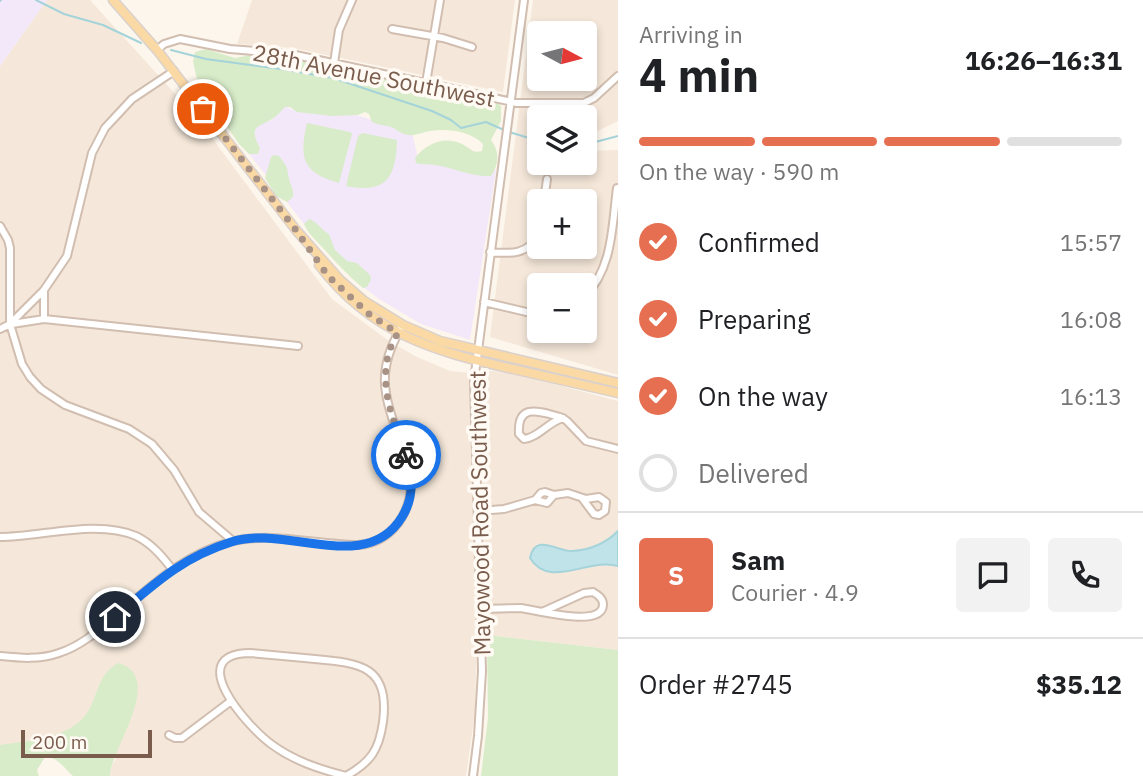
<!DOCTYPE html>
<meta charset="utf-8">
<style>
:root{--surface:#fff;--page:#f2f2f2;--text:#202124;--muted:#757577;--line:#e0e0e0;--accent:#e76f51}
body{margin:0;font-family:"IBM Plex Sans",sans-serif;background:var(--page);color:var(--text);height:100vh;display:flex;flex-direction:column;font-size:26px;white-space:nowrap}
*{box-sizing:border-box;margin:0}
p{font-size:23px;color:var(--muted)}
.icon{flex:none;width:38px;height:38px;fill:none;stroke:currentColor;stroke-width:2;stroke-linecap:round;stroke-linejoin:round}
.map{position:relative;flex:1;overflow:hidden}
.details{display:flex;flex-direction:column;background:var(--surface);width:525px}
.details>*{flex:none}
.needle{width:46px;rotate:97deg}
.fabs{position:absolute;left:527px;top:21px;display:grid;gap:14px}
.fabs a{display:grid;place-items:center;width:70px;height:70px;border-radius:7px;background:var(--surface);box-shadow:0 4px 10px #0003;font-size:35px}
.scale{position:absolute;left:21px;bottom:18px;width:131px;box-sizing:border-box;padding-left:7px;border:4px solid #7a5c4d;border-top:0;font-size:19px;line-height:24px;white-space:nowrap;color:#7a5c4d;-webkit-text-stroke:5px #fffaf3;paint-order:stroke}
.pin{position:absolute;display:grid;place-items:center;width:60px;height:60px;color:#fff;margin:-30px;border:4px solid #fff;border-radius:50%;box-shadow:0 2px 7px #0007}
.courier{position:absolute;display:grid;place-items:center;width:70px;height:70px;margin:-35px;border:5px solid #1a73e8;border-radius:50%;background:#fff;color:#222;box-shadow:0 2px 9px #0007}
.headline em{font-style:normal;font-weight:800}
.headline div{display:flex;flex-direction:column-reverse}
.headline{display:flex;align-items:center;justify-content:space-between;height:119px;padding:0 21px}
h1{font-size:46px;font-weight:800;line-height:52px}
.bar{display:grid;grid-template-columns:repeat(4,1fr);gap:10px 7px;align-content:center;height:84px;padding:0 21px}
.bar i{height:9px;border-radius:5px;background:var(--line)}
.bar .current{background:var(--accent)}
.bar p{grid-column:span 4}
.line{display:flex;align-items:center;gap:18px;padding:0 21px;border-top:2px solid var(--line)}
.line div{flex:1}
.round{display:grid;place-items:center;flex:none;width:74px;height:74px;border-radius:7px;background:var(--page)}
ol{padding:0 21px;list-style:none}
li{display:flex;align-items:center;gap:21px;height:77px}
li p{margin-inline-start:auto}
li .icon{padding:7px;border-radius:50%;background:var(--accent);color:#fff;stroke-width:4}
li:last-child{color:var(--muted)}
li i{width:38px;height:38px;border:4px solid var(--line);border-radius:50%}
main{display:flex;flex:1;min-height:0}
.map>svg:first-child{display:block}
</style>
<main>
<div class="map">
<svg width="618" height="776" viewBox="0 0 618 776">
<rect width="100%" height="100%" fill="#fdf6ec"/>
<path fill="#f5e8da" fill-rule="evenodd" d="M47,0H90L197,118L332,299L389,341L415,356L450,371L470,373L477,630L475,712L466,776H110L112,765L116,759L92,719L69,734L0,752V66Z
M252,0H515L503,92L293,48L237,44Z
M533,0H618V121L586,137L587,151L618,150V375L490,337ZM539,33H584V79H539ZM539,117H584V163H539ZM539,201H584V247H539ZM539,285H584V331H539Z
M485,370L517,374L618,401V531L607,541L577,551H564L548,544L582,567L604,564L618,566V650L487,635L480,397Z"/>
<path fill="#f3e8fa" d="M0,0H47L0,66Z
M320,104L412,132L418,159L496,170L470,340L421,324L379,299L359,284L304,224L249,154H257L254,136L256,128L260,123L270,121L285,106L293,110Z"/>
<path fill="#d8ecc9" d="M206,49L235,58L256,54L317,63L324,68H341L355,75L380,77L459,94L477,102L498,103L501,106V121L491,140C500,152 499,164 491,176C465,177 448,163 419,164L416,163L415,158C428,142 448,134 467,147C473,151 474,153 482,151L483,144C471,131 447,128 430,131C422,132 416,136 408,135C400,134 396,128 388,126C382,125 378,125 372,122L369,114L365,112L358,115L332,116L297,112L290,107H285C281,111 277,116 272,119C258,128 248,125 260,148L258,154H249L239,144L198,84L193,61L195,52Z
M307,123L350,132L352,134L339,183C302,173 299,158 307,123Z
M362,133L397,140C396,178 386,194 346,186L358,136Z
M274,155L279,156C290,170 286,167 290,182C293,192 297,196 287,202L276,196L265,178L271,157Z
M309,219C318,222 321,230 329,234L335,250L347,261L357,263L370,275L371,280L367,287L363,288C347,275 335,261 322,247C315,239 308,234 304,224Z
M487,635L618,650V776H481L488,717Z
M119,663C166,678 110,750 110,776H73C64,768 58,757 45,757L37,770L39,776H0V745C27,741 65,739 84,717C99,700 95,674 119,663Z"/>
<path fill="#bfe3e8" stroke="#a5d3da" stroke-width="2" d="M618,531V566C590,557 549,590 530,558C535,532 558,552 572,551C589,550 606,543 618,531Z"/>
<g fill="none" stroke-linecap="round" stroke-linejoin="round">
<path stroke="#a5d3da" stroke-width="2" d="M36,0L64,14L103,25L141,43
M0,1L1,0
M171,50L206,59L281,69L333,78L432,111L451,120L461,128L486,122L504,130
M509,132L539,141
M584,145L618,136"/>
<defs>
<path id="minor" d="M392,29L443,38L472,47
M157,50L164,44L180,39L230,49L291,54L517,103H584L594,98L618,76
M334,63L339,30L352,0
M426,83L440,0
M544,201L547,179
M0,226L8,240L10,248V324L22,364L30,377L41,389L65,405L129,429L152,444L174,470L199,512L233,541
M490,252C511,254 528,255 539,234
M44,290V319
M584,297C613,269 612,226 617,188
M484,302L539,315
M12,324L44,319L298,346
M0,329L10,324L44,290L67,256L92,153L105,128L132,99L174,71
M563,418C548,422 538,438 524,439L519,434C517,403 538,411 560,417C562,418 565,419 567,421L586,441L618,449
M535,500L541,493L545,492L554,495L568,493L586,499L599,497L606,502L605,511L599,515L594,514L582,498
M478,511L504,509L535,500L547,503L554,495
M0,537C41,537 97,519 136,536C151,543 162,556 172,569
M593,592C598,595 603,598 603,605C602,625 554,614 542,612L584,593Z
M481,609L521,608L542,612
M250,653C272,655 293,657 315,659C360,663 390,666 383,722C379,750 371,762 346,776C319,769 294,761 271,744C248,727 182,654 250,653Z
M0,656C20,658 39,660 59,653C81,646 99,630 117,615C152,585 187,552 234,541C271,532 319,545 358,545C375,544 388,537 399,522C429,478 392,438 386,393C382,371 389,349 400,330
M169,735L175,738H182L231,701
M473,776L478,736L482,671L474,381L524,0"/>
<path id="major" d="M113,0L157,50L296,230L340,280L364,301L403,325L440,341L618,383
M319,265C372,334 433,351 513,369C548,377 583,385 618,393"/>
</defs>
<use href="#minor" stroke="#d1beb0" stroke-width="10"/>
<use href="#major" stroke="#dad1cd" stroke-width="11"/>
<use href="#minor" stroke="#fff" stroke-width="6"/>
<use href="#major" stroke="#fbd9a5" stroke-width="8"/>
</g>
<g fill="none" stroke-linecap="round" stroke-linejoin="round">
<path stroke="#a89285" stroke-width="7" stroke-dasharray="0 12.6" d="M203,109L296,230L328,276L370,315L398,333C373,372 391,416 406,455"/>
<path stroke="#1a73e8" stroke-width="9" d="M115,617C154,584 181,558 231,542C285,524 366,576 402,517C414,498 413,475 406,455"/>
</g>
<g text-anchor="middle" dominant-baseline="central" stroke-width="7" stroke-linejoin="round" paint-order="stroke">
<g font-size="23" fill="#7a5c4d" stroke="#fffaf3">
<text transform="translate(374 75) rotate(11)">28th Avenue Southwest</text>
<text transform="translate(479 513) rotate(-91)">Mayowood Road Southwest</text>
</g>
</g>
</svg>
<div class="fabs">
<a><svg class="needle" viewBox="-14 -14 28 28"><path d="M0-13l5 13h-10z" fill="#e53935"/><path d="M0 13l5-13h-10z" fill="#757577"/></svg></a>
<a><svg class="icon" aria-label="layers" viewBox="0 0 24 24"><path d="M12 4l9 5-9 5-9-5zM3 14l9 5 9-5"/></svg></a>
<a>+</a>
<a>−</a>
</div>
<div class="scale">200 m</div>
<div class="pin" style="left:203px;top:109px;background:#ea580c"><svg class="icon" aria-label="bag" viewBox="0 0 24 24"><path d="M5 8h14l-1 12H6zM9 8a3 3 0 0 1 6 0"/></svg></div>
<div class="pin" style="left:115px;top:617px;background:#1f2937"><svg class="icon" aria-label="home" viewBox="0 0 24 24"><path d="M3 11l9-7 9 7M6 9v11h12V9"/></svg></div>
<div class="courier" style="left:406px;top:455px"><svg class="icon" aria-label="bike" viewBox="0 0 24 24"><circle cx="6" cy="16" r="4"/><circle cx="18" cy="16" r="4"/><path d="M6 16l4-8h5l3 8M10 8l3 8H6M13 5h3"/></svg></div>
</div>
<section class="details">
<div class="headline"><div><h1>4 min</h1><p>Arriving in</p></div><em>16:26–16:31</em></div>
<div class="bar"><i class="current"></i><i class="current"></i><i class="current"></i><i></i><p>On the way · 590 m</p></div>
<ol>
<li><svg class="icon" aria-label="check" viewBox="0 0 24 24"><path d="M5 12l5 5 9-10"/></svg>Confirmed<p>15:57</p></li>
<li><svg class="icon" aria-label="check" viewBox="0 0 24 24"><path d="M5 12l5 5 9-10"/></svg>Preparing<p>16:08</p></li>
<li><svg class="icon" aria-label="check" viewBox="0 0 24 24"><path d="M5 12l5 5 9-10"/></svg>On the way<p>16:13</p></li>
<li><i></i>Delivered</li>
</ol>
<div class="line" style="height:126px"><b class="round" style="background:var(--accent);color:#fff">S</b><div><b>Sam</b><p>Courier · 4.9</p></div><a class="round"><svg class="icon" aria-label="chat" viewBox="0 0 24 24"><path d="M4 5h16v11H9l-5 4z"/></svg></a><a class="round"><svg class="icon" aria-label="phone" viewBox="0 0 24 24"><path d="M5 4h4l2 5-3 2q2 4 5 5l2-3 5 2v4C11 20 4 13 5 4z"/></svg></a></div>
<div class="line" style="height:91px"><div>Order #2745</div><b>$35.12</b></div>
</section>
</main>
